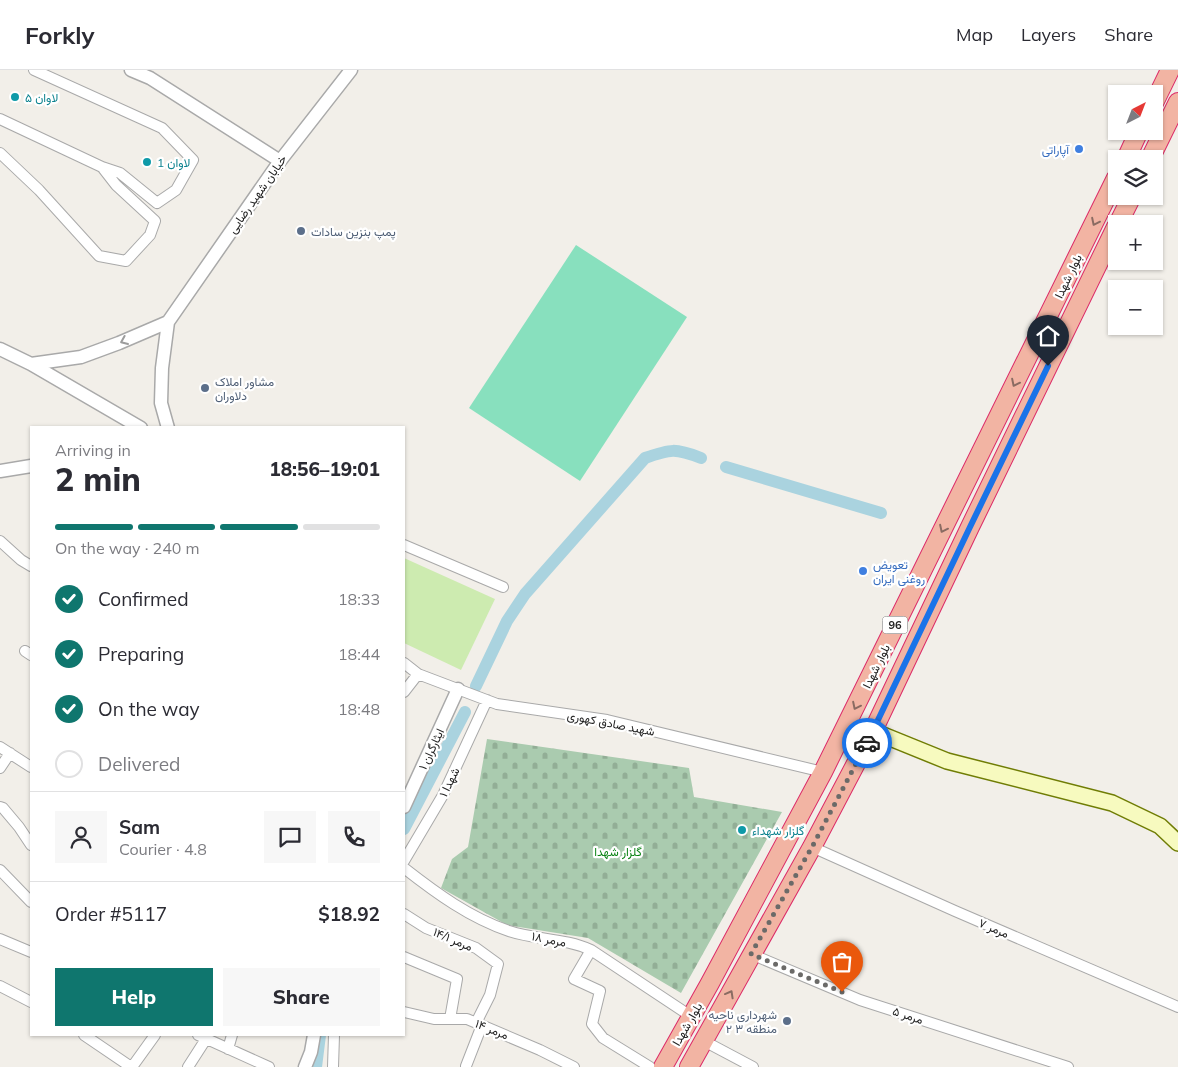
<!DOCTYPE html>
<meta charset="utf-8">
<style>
:root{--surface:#fff;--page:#f7f7f7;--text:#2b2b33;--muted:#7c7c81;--line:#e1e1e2;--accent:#0f766e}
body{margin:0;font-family:Mulish,Vazirmatn,sans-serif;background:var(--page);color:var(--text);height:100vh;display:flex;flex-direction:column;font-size:19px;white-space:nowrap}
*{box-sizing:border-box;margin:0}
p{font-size:16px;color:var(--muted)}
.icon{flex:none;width:28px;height:28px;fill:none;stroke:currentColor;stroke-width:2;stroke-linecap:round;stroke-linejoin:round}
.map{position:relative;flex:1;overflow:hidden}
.drawer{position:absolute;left:30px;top:356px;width:375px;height:610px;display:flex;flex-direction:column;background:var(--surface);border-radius:0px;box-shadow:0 1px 4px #0004}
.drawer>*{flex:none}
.needle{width:32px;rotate:42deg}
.buttons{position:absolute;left:1108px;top:15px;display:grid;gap:10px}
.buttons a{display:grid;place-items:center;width:55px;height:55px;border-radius:0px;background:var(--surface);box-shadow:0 1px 4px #0004;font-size:25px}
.pin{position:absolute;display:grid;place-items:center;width:42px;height:42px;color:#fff;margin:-51px -21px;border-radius:50% 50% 50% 0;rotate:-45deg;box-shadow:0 0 5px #0007}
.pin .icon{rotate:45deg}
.courier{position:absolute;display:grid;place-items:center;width:50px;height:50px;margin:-25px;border:4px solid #1a73e8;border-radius:50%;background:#fff;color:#222;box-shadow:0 1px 6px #0007}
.overview em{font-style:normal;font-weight:800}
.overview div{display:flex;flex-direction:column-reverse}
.overview{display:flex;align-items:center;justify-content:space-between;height:85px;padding:0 25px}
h1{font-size:32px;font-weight:800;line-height:38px}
.bar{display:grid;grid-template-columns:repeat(4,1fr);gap:8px 5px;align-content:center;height:60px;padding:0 25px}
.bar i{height:6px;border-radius:4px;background:var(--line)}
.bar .on{background:var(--accent)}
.bar p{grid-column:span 4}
.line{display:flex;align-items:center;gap:12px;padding:0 25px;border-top:1px solid var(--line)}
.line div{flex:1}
.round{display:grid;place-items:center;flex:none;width:52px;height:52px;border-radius:0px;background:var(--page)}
ol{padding:0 25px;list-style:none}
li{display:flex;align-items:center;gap:15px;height:55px}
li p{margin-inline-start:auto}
li .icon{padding:5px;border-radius:50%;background:var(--accent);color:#fff;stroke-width:4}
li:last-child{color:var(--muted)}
li i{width:28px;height:28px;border:2px solid var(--line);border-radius:50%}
.button{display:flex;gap:10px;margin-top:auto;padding:10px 25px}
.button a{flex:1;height:58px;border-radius:0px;background:var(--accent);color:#fff;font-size:20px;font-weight:800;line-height:58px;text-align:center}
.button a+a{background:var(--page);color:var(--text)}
header{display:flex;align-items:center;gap:30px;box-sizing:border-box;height:70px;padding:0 25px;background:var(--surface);border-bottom:1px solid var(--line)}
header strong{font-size:24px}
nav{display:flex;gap:28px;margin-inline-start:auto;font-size:18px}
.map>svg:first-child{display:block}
</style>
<header>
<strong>Forkly</strong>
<nav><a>Map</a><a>Layers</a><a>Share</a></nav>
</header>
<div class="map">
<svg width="1178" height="997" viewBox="0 0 1178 997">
<defs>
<pattern id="cemetery-stones" width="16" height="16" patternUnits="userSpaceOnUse" patternTransform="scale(1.25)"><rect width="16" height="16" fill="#aacbaf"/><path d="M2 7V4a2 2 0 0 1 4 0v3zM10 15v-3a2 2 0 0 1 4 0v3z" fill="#92ae96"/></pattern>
</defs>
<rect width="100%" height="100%" fill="#f2efe9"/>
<path fill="#cdebb0" d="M404,488L495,529L461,600L404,573Z"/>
<path fill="url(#cemetery-stones)" d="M487,669L689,698L694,727L782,742L681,923L588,868L507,855L441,818L452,789L468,777Z"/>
<path fill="#88e0be" d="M576,175L687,247L580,411L469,338Z"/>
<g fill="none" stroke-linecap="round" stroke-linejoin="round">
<path stroke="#aad3df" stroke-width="12" d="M726,397L881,443
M476,616L507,551L525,524L645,388C671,379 675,378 701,388
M404,759L465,642
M316,997L320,965"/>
<defs>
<path id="minor" d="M0,49L102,97L120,103L157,133L176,120L193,90L162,58L34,0
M0,83L39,120L99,186L126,191L150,165L155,151L116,115L102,97
M0,471L21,490L31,496
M404,475L503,517
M25,581L31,585
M404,593L418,604L497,634L607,650L823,702
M404,622L418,604
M0,677L31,697
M0,698L10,683
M0,737L3,738L19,757L31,775
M812,777L955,841L1178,937
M404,791L443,725L487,630
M404,798C436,823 470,848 509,861C536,870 565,868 591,880L692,947
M0,800L31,832
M404,844L426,858L476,878L498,894L490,925L476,953
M0,869L31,882
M591,880L574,909L600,921L592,954L603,968L650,997
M751,884L860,930L1068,997
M404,887L457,909L450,949
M0,916L31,932
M404,942L434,949H467L540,980L574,997
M84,965L131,997
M198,965L269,997
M704,971L753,997
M228,979L232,965
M466,996L482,955
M132,997L155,965
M188,997L206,969
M333,997L334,965"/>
<path id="tertiary" d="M131,0L150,8L280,91
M0,279L31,294L141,358
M31,294L81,287L119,273L168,252
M168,358L161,333L162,298L168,252L280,91L351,0
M0,401L31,396
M404,737L458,619
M305,997L311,982L314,965"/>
<path id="secondary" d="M873,661L947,691L1112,733L1160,756L1178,773"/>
<path id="trunk" d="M1154,33L1170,0
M1126,89L1139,61
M1150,89L1178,32
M1118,154L1132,126
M663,997L710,913L823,702L1116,108
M689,997L812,777L873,661L970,457L1116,157"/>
</defs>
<use href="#minor" stroke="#a9a9a9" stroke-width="12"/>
<use href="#tertiary" stroke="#a9a9a9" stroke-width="15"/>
<use href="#secondary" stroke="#707d05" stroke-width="18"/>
<use href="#trunk" stroke="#dc2a67" stroke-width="20"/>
<use href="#minor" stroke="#fff" stroke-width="10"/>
<use href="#tertiary" stroke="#fff" stroke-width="12"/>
<use href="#secondary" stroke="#f7fabf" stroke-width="15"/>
<use href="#trunk" stroke="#f2b4a3" stroke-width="18"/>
</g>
<defs><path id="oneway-chevron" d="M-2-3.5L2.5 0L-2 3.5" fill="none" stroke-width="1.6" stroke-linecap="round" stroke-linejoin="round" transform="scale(1.25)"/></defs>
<g stroke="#8a6b62">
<use href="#oneway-chevron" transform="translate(1095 152) rotate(116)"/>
<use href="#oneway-chevron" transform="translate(1015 313) rotate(116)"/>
<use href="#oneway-chevron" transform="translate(943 459) rotate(116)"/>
<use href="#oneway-chevron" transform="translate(856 636) rotate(116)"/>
<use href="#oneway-chevron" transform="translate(730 924) rotate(-61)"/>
</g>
<use stroke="#9c9c9c" href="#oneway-chevron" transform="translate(124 271) rotate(157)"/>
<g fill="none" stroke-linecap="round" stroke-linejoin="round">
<path stroke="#6b6a68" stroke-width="5" stroke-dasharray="0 9" d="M842,922L751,884L812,777L867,673"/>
<path stroke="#1a73e8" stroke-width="6" d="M867,673L970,457L1048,296"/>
</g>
<g fill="#0f9aa8" stroke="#fff" stroke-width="2">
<circle cx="15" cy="27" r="5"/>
<circle cx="147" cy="92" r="5"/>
<circle cx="742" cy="760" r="5"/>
</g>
<g fill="#3f7fe0" stroke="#fff" stroke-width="2">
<circle cx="1079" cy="79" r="5"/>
<circle cx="863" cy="501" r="5"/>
</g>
<g fill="#5c6f8a" stroke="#fff" stroke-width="2">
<circle cx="301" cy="161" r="5"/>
<circle cx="205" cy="318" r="5"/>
<circle cx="787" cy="951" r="5"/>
</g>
<g text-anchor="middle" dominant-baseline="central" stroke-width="4.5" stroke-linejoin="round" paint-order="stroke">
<rect fill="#fff" stroke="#646464" stroke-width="1" x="882.5" y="546.5" width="25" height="17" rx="4"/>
<g font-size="11" font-weight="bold" fill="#222">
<text x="895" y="555">96</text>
</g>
<g font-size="12" fill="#0d838f" stroke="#fff" text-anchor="start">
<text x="25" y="27">لاوان ۵</text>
<text x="157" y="92">لاوان 1</text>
<text x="752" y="760">گلزار شهداء</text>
</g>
<g font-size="12" fill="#366cbe" stroke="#fff" text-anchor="end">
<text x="1069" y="79">آپاراتی</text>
<text x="873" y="494" text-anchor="start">تعویض<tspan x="873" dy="14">روغنی ایران</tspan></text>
</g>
<g font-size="12" fill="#222" stroke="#fff">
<text transform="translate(257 124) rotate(-55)">خیابان شهید رضایی</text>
<text transform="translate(1068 206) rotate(-64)">بلوار شهدا</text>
<text transform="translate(876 596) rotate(-64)">بلوار شهدا</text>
<text transform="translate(611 653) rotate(11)">شهید صادق کهوری</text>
<text transform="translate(431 679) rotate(-65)">ایثارگران ۱</text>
<text transform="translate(449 712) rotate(-64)">شهدا ۱</text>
<text transform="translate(994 858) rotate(23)">مرمر ۷</text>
<text transform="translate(453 869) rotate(23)">مرمر ۱۴/۱</text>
<text transform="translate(549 869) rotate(11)">مرمر ۱۸</text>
<text transform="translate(908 945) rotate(18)">مرمر ۵</text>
<text transform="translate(687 954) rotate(-60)">بلوار شهدا</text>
<text transform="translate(492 959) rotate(22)">مرمر ۱۴</text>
</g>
<g font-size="12" fill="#4e5e75" stroke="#fff" text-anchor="start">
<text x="311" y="161">پمپ بنزین سادات</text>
<text x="215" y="311">مشاور املاک<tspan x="215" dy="14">دلاوران</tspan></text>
<text x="777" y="944" text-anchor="end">شهرداری ناحیه<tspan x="777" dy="14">۲ منطقه ۳</tspan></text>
</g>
<g font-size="12" fill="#0c8416" stroke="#fff">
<text x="618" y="781">گلزار شهدا</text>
</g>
</g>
</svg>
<div class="buttons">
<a><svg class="needle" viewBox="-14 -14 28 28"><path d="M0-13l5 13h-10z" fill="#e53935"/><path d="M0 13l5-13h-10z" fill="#7c7c81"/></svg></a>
<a><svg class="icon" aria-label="layers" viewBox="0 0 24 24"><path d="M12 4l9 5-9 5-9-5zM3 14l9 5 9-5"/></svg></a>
<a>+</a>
<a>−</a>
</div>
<div class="pin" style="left:842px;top:922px;background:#ea580c"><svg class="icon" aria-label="bag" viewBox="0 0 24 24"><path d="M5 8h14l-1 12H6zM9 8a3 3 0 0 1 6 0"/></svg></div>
<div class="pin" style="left:1048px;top:296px;background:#1f2937"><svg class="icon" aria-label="home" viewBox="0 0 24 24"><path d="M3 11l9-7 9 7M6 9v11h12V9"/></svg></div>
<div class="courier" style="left:867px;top:673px"><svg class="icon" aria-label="car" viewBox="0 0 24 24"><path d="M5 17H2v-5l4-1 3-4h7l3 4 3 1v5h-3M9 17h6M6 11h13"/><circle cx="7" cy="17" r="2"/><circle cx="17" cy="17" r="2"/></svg></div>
<section class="drawer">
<div class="overview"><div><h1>2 min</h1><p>Arriving in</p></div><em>18:56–19:01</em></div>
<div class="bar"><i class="on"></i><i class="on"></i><i class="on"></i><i></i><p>On the way · 240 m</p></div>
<ol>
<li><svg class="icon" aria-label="check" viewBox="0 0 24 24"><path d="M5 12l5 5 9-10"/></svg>Confirmed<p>18:33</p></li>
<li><svg class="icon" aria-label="check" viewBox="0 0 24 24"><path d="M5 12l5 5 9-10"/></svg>Preparing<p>18:44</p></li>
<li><svg class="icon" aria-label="check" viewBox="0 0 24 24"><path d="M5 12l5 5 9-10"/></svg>On the way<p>18:48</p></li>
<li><i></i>Delivered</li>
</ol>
<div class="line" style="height:90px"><a class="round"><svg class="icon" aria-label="person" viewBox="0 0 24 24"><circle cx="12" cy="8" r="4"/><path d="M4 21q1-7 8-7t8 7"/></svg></a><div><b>Sam</b><p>Courier · 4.8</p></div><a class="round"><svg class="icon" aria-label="chat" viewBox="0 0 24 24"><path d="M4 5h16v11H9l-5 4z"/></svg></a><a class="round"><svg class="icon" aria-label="phone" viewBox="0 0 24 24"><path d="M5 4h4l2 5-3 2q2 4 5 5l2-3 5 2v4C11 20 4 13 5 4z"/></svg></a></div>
<div class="line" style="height:65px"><div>Order #5117</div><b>$18.92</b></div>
<div class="button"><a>Help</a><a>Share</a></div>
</section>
</div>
